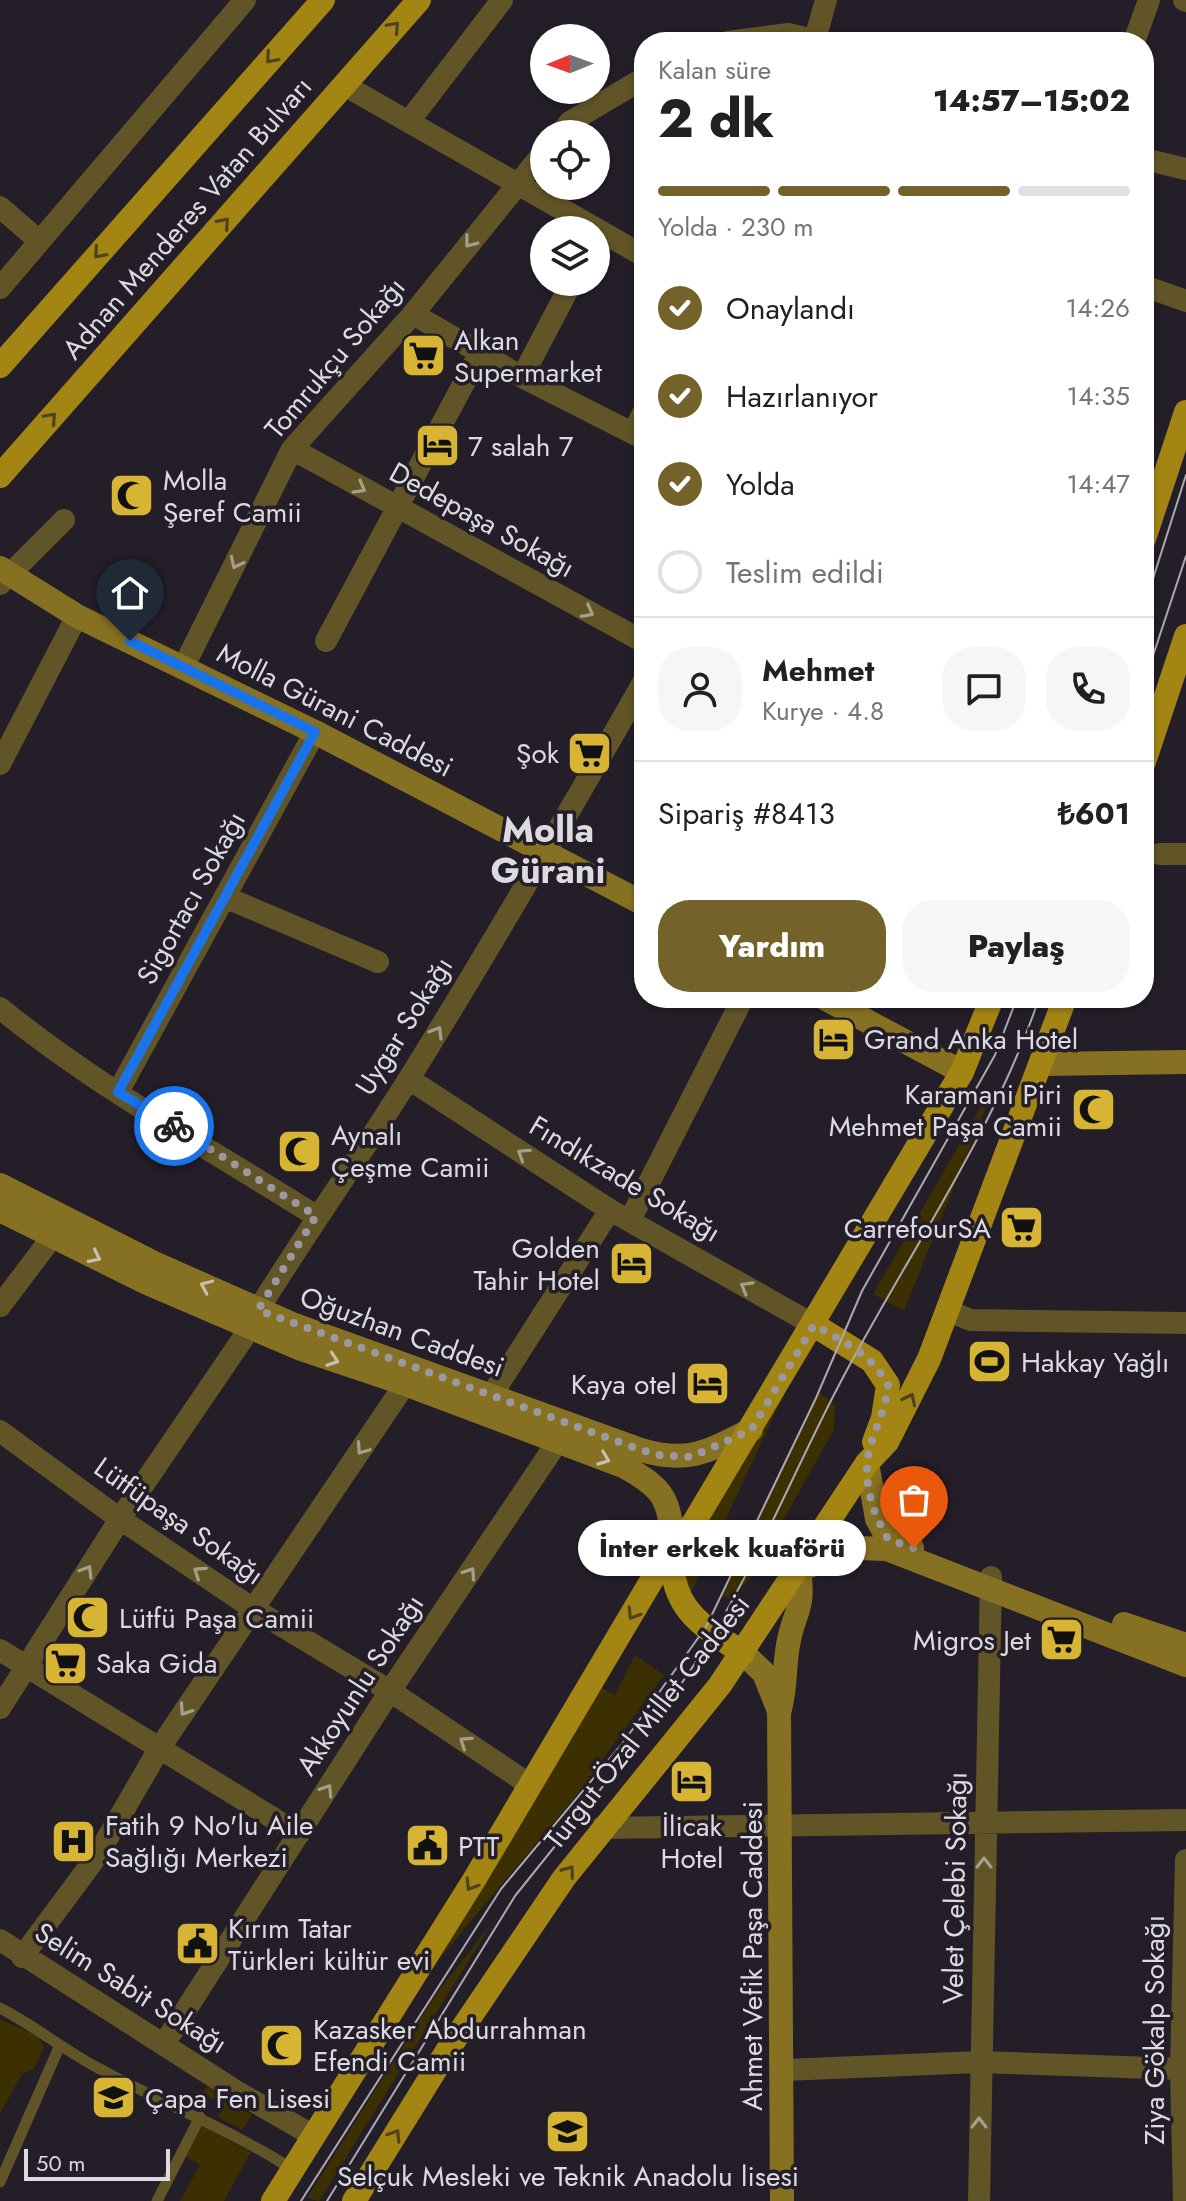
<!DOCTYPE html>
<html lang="tr">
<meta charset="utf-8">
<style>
:root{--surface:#fff;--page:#f6f6f6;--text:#202124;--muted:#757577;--line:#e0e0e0;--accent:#73632b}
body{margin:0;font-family:Jost,sans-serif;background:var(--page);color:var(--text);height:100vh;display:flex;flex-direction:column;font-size:30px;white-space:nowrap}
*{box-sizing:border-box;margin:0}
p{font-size:26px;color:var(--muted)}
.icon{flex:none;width:44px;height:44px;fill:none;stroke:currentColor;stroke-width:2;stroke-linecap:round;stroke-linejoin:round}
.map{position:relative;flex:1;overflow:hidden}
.drawer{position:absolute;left:634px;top:32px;width:520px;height:976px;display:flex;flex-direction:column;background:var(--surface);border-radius:32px;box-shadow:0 2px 6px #0004}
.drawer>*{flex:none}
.needle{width:52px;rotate:269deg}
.fabs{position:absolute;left:530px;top:24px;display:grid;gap:16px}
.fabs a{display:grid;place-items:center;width:80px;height:80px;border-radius:50%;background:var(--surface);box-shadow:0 2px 6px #0004;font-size:40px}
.scale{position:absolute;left:24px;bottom:20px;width:146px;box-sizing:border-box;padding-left:8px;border:4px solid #dddae1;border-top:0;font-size:22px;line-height:28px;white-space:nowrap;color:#dddae1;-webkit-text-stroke:6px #231e28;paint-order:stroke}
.pin{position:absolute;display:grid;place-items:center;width:68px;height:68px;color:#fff;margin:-82px -34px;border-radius:50% 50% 50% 0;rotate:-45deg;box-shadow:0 0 8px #0007}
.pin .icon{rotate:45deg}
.courier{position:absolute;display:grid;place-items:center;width:80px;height:80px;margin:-40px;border:6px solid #1a73e8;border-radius:50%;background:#fff;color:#222;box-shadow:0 2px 10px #0007}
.bubble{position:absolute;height:56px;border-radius:28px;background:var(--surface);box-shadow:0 2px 6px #0004;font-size:26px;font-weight:800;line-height:56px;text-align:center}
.head em{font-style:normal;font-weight:800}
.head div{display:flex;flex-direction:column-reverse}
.head{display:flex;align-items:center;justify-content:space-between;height:136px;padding:0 24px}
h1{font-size:52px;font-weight:800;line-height:60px}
.bar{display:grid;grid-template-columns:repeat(4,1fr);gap:12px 8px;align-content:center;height:96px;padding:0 24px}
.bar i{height:10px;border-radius:6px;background:var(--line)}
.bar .active{background:var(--accent)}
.bar p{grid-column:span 4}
.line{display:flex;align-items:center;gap:20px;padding:0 24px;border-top:2px solid var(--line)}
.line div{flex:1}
.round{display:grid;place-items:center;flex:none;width:84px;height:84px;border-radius:32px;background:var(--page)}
ol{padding:0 24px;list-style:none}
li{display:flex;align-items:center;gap:24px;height:88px}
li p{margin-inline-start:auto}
li .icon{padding:8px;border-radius:50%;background:var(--accent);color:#fff;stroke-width:4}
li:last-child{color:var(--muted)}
li i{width:44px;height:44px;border:4px solid var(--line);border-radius:50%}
.cta{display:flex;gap:16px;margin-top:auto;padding:16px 24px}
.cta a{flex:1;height:92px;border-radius:32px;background:var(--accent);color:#fff;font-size:32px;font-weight:800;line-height:92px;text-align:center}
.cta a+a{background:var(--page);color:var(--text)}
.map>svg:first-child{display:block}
</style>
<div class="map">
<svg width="1186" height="2201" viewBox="0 0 1186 2201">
<rect width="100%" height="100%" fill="#231e28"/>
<path fill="#3c2f01" d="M986,1098L989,1100L904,1311L873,1294Z
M789,1384L687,1601L676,1551Z
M818,1391L835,1406L834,1430L750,1579L730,1597H720Z
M635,1655L664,1675L576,1796L420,1982L602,1688L615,1695Z
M494,1920L319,2201L307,2198L436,1994Z
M0,2019L38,2036L44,2048L34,2069L22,2074L0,2114Z
M207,2086L252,2115L242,2130L218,2117L224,2106L202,2093Z
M202,2125L251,2152L224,2201H180L200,2165L185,2156Z"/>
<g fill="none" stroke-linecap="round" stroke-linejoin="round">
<path stroke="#615427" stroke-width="11" d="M0,2008C35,2026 65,2051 100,2069C164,2104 231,2130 292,2169
M0,2182L60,2045
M157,2201L200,2117"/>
<path stroke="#615427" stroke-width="22" d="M1184,0L1186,1
M815,39L826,0
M728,42L788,34L822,42
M1134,42L1149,0
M344,85L644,256
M410,120L502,0
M560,134L570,122L644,78
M1144,159L1186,169
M0,207L38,240
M1144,286L1186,301
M0,288L245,0
M413,314L522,377L644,439
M522,377L572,282
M633,433L644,411
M292,449L644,642
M0,584L64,520
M326,641L480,353
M184,666L292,449L413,314L544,152
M0,764L77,616
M1160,854H1186
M227,898L378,962
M0,1008C97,1087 210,1149 316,1216
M409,1079L610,1210L814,1325
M118,1092L315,732
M630,1220L743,998
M0,1306L53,1236
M258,1310C307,1231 361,1155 410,1077C491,947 568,814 644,681
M948,1311L971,1320L1186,1323
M491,1396L610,1210
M0,1431L120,1519L252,1608L390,1691L530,1785
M0,1650L299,1834
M0,1708L120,1519L250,1328
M601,1828L1186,1820
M0,1940L236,2091L312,2135
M22,1957L97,1856L159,1749L405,1384
M164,2044L390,1691L558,1441
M784,2070L979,2062L1181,2069
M979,2201L991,1577
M1184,2201L1181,2069L1186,1860"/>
<path stroke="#867021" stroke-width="24" d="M0,568L77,616L315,732L644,904
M824,998L962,1072
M1043,1064L1186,1062
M0,1185L154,1263L292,1324L641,1450C689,1464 709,1451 751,1430
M0,1210L147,1283L301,1349L405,1384L623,1466C664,1488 671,1500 672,1546
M867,1463L877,1519L888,1539L912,1548
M1124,1624L1186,1645
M743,1653L764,1673L779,1711L782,2201
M780,1709C786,1687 784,1667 788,1645C794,1610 805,1611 799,1570L857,1548L887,1549L1186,1665"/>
<path stroke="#a38514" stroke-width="24" d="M0,366L323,0
M0,476L419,0
M1144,539L1186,412
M1144,762L1186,636
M814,1325L872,1361L888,1385L883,1418L874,1442
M672,1549C669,1606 698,1624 743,1653
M273,2201L474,1880L672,1546L693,1524L962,1072L992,998
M354,2201L447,2051L564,1878L720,1685L867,1463L887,1442L929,1359L1065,998"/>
<path stroke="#aba8b0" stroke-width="2" d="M1144,607L1186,475
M1144,683L1186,556
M662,1710C738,1612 782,1494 839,1385C904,1260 995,1131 1039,998
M301,2201L501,1889L622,1744L706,1627L816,1398L862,1291L995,1055L1017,998
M327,2201L515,1896L616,1770"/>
</g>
<defs><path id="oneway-chevron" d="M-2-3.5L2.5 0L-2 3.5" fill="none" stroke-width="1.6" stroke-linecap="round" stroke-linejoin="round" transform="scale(2)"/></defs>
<g stroke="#504221">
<use href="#oneway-chevron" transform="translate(394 27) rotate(-48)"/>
<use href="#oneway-chevron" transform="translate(271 58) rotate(131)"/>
<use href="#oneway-chevron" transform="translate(224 223) rotate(-49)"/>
<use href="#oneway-chevron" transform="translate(99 253) rotate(131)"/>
<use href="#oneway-chevron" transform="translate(51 418) rotate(-48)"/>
<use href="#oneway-chevron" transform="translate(910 1399) rotate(-64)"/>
<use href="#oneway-chevron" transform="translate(633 1614) rotate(122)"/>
<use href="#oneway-chevron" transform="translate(569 1871) rotate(-54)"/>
<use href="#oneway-chevron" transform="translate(471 1885) rotate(122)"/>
<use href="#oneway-chevron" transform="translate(395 2135) rotate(-58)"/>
</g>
<g stroke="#a59e8d">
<use href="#oneway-chevron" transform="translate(470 242) rotate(128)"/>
<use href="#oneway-chevron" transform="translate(360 488) rotate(29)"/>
<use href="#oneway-chevron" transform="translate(236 563) rotate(116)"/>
<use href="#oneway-chevron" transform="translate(588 612) rotate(28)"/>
<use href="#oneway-chevron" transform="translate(437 1032) rotate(-59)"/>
<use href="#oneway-chevron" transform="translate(523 1154) rotate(-147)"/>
<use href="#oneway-chevron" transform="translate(746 1287) rotate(-150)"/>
<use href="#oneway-chevron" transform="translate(362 1449) rotate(125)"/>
<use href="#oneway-chevron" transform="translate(87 1571) rotate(-58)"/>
<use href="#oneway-chevron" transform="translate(199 1572) rotate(-146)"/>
<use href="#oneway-chevron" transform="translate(470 1573) rotate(-56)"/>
<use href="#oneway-chevron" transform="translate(185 1710) rotate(124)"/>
<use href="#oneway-chevron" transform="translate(465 1742) rotate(-146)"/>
<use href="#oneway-chevron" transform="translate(327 1790) rotate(-57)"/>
<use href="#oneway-chevron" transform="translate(984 1863) rotate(-90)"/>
<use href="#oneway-chevron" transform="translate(979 2123) rotate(-90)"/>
</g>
<g stroke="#c7c0b1">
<use href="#oneway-chevron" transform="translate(95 1257) rotate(27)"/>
<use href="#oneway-chevron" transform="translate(206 1286) rotate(-156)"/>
<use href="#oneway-chevron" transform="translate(333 1360) rotate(19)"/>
<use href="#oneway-chevron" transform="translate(604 1459) rotate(21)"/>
</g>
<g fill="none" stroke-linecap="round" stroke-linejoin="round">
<path stroke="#9c98a0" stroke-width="8" stroke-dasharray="0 14.4" d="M174,1126L316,1216L258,1310L641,1450L659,1455L691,1457L751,1430L814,1325C843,1341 872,1355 888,1385C886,1413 868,1440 867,1465C866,1492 875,1517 888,1539L914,1548"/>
<path stroke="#1a73e8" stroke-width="10" d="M130,641L315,732L118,1092L174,1126"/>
</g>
<defs>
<symbol id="supermarket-square" viewBox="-11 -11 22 22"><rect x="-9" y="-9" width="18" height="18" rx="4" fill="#d8b434" stroke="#231e28"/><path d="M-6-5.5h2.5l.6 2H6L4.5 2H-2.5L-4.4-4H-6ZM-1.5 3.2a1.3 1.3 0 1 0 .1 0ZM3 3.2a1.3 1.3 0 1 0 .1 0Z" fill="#111"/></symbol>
<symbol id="hotel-square" viewBox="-11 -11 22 22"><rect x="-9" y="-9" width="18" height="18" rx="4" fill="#d8b434" stroke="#231e28"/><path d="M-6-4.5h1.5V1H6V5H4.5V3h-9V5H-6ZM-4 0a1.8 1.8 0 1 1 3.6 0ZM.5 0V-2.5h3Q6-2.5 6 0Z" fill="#111"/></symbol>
<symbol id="mosque-square" viewBox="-11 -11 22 22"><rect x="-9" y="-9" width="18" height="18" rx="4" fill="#d8b434" stroke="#231e28"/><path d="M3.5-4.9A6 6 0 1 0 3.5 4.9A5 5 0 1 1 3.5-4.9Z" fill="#111"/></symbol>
<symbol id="stadium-square" viewBox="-11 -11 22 22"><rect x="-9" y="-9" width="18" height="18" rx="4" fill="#d8b434" stroke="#231e28"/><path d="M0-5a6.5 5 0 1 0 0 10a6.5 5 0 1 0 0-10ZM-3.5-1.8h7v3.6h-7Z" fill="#111"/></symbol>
<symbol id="hospital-square" viewBox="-11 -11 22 22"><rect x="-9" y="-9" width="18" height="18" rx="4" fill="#d8b434" stroke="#231e28"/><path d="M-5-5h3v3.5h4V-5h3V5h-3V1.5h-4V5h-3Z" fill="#111"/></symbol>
<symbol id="civic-square" viewBox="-11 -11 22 22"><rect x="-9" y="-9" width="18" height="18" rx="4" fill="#d8b434" stroke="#231e28"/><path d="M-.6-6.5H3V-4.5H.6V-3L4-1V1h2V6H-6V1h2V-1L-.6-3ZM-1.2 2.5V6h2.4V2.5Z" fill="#111"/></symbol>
<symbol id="school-square" viewBox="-11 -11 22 22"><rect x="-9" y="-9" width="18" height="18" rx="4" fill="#d8b434" stroke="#231e28"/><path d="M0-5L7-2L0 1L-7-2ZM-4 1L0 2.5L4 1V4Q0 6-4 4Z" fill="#111"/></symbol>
</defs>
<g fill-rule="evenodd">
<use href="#supermarket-square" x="398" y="330" width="51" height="51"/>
<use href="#hotel-square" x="412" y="420" width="51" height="51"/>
<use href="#mosque-square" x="106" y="470" width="51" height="51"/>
<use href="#supermarket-square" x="564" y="728" width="51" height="51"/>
<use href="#hotel-square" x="808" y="1014" width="51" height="51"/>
<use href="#mosque-square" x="1068" y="1084" width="51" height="51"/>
<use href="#mosque-square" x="274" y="1126" width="51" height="51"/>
<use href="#supermarket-square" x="996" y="1202" width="51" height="51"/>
<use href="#hotel-square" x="606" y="1238" width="51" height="51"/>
<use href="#stadium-square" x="964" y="1336" width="51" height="51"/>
<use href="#hotel-square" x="682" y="1358" width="51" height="51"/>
<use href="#mosque-square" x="62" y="1592" width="51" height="51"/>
<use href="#supermarket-square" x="1036" y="1614" width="51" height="51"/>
<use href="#supermarket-square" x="40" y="1638" width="51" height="51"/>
<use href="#hotel-square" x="666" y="1756" width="51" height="51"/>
<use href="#hospital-square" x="48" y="1816" width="51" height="51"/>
<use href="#civic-square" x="402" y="1820" width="51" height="51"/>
<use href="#civic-square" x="172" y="1918" width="51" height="51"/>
<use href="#mosque-square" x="256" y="2020" width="51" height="51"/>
<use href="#school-square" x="88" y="2072" width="51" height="51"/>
<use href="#school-square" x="542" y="2106" width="51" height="51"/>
</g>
<g text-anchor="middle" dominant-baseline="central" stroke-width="7" stroke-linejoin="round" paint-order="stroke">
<g font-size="28" fill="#dddae1" stroke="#231e28">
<text transform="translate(187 218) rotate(-49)">Adnan Menderes Vatan Bulvarı</text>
<text transform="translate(335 358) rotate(-50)">Tomrukçu Sokağı</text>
<text transform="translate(482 520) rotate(29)">Dedepaşa Sokağı</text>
<text transform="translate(335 710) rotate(27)">Molla Gürani Caddesi</text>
<text transform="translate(191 898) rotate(-61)">Sigortacı Sokağı</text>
<text transform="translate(404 1026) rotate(-58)">Uygar Sokağı</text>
<text transform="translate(625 1179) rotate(31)">Fındıkzade Sokağı</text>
<text transform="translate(402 1332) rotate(20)">Oğuzhan Caddesi</text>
<text transform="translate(179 1521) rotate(35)">Lütfüpaşa Sokağı</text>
<text transform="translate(360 1685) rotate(-57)">Akkoyunlu Sokağı</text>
<text transform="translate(647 1722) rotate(-52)">Turgut Özal Millet Caddesi</text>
<text transform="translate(955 1888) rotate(-89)">Velet Çelebi Sokağı</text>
<text transform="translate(752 1956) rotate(-90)">Ahmet Vefik Paşa Caddesi</text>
<text transform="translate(131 1988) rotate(32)">Selim Sabit Sokağı</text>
<text transform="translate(1154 2030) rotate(-90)">Ziya Gökalp Sokağı</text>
</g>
<g font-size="28" fill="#dddae1" stroke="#231e28" text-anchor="start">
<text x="454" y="340">Alkan<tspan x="454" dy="32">Supermarket</tspan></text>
<text x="468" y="446">7 salah 7</text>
<text x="163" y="480">Molla<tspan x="163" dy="32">Şeref Camii</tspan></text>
<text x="559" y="753" text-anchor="end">Şok</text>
<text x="864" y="1039">Grand Anka Hotel</text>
<text x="1062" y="1094" text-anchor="end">Karamani Piri<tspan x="1062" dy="32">Mehmet Paşa Camii</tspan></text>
<text x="331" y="1135">Aynalı<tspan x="331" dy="32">Çeşme Camii</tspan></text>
<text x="991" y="1228" text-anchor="end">CarrefourSA</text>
<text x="600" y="1248" text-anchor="end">Golden<tspan x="600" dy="32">Tahir Hotel</tspan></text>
<text x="1021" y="1362">Hakkay Yağlı</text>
<text x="677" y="1384" text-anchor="end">Kaya otel</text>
<text x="119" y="1618">Lütfü Paşa Camii</text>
<text x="1031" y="1640" text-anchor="end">Migros Jet</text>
<text x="96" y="1663">Saka Gida</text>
<text x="105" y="1825">Fatih 9 No'lu Aile<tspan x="105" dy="32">Sağlığı Merkezi</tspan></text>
<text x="692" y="1826" text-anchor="middle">İlicak<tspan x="692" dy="32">Hotel</tspan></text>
<text x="458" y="1846">PTT</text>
<text x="228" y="1928">Kırım Tatar<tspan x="228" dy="32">Türkleri kültür evi</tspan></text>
<text x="313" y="2029">Kazasker Abdurrahman<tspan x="313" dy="32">Efendi Camii</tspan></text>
<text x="145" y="2098">Çapa Fen Lisesi</text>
<text x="568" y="2176" text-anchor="middle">Selçuk Mesleki ve Teknik Anadolu lisesi</text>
</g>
<g font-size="36" font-weight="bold" fill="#dddae1" stroke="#231e28">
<text x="548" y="829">Molla<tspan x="548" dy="41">Gürani</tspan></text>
</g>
</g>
</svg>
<div class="fabs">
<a><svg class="needle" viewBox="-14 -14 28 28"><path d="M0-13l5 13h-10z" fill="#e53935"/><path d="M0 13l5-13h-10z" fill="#757577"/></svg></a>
<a><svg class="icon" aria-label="locate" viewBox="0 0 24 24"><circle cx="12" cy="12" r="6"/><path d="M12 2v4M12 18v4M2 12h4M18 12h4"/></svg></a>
<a><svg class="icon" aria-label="layers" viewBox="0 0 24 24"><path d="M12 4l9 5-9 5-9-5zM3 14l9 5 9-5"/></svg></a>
</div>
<div class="scale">50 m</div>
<div class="pin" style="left:914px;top:1548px;background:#ea580c"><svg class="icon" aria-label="bag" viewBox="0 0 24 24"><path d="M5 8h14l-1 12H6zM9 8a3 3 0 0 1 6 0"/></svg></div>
<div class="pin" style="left:130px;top:641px;background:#1f2937"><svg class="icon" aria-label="home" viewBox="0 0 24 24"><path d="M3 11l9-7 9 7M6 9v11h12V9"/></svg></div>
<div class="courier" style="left:174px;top:1126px"><svg class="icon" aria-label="bike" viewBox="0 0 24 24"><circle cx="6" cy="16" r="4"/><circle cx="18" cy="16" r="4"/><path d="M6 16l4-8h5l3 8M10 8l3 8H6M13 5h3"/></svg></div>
<div class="bubble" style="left:578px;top:1520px;width:288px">İnter erkek kuaförü</div>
<section class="drawer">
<div class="head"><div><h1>2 dk</h1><p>Kalan süre</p></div><em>14:57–15:02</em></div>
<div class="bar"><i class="active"></i><i class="active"></i><i class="active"></i><i></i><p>Yolda · 230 m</p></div>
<ol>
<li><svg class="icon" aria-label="check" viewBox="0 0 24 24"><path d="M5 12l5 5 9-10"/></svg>Onaylandı<p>14:26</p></li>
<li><svg class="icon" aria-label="check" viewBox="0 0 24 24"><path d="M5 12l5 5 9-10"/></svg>Hazırlanıyor<p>14:35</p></li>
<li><svg class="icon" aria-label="check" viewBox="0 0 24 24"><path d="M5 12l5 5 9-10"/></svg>Yolda<p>14:47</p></li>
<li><i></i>Teslim edildi</li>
</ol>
<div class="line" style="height:144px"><a class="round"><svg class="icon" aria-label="person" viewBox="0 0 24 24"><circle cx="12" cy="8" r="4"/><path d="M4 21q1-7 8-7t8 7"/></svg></a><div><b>Mehmet</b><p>Kurye · 4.8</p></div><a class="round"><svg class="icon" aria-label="chat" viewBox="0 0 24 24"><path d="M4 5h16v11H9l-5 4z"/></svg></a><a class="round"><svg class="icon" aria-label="phone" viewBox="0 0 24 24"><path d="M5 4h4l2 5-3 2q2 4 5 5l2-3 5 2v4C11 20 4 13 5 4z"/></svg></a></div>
<div class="line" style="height:104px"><div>Sipariş #8413</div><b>₺601</b></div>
<div class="cta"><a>Yardım</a><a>Paylaş</a></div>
</section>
</div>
